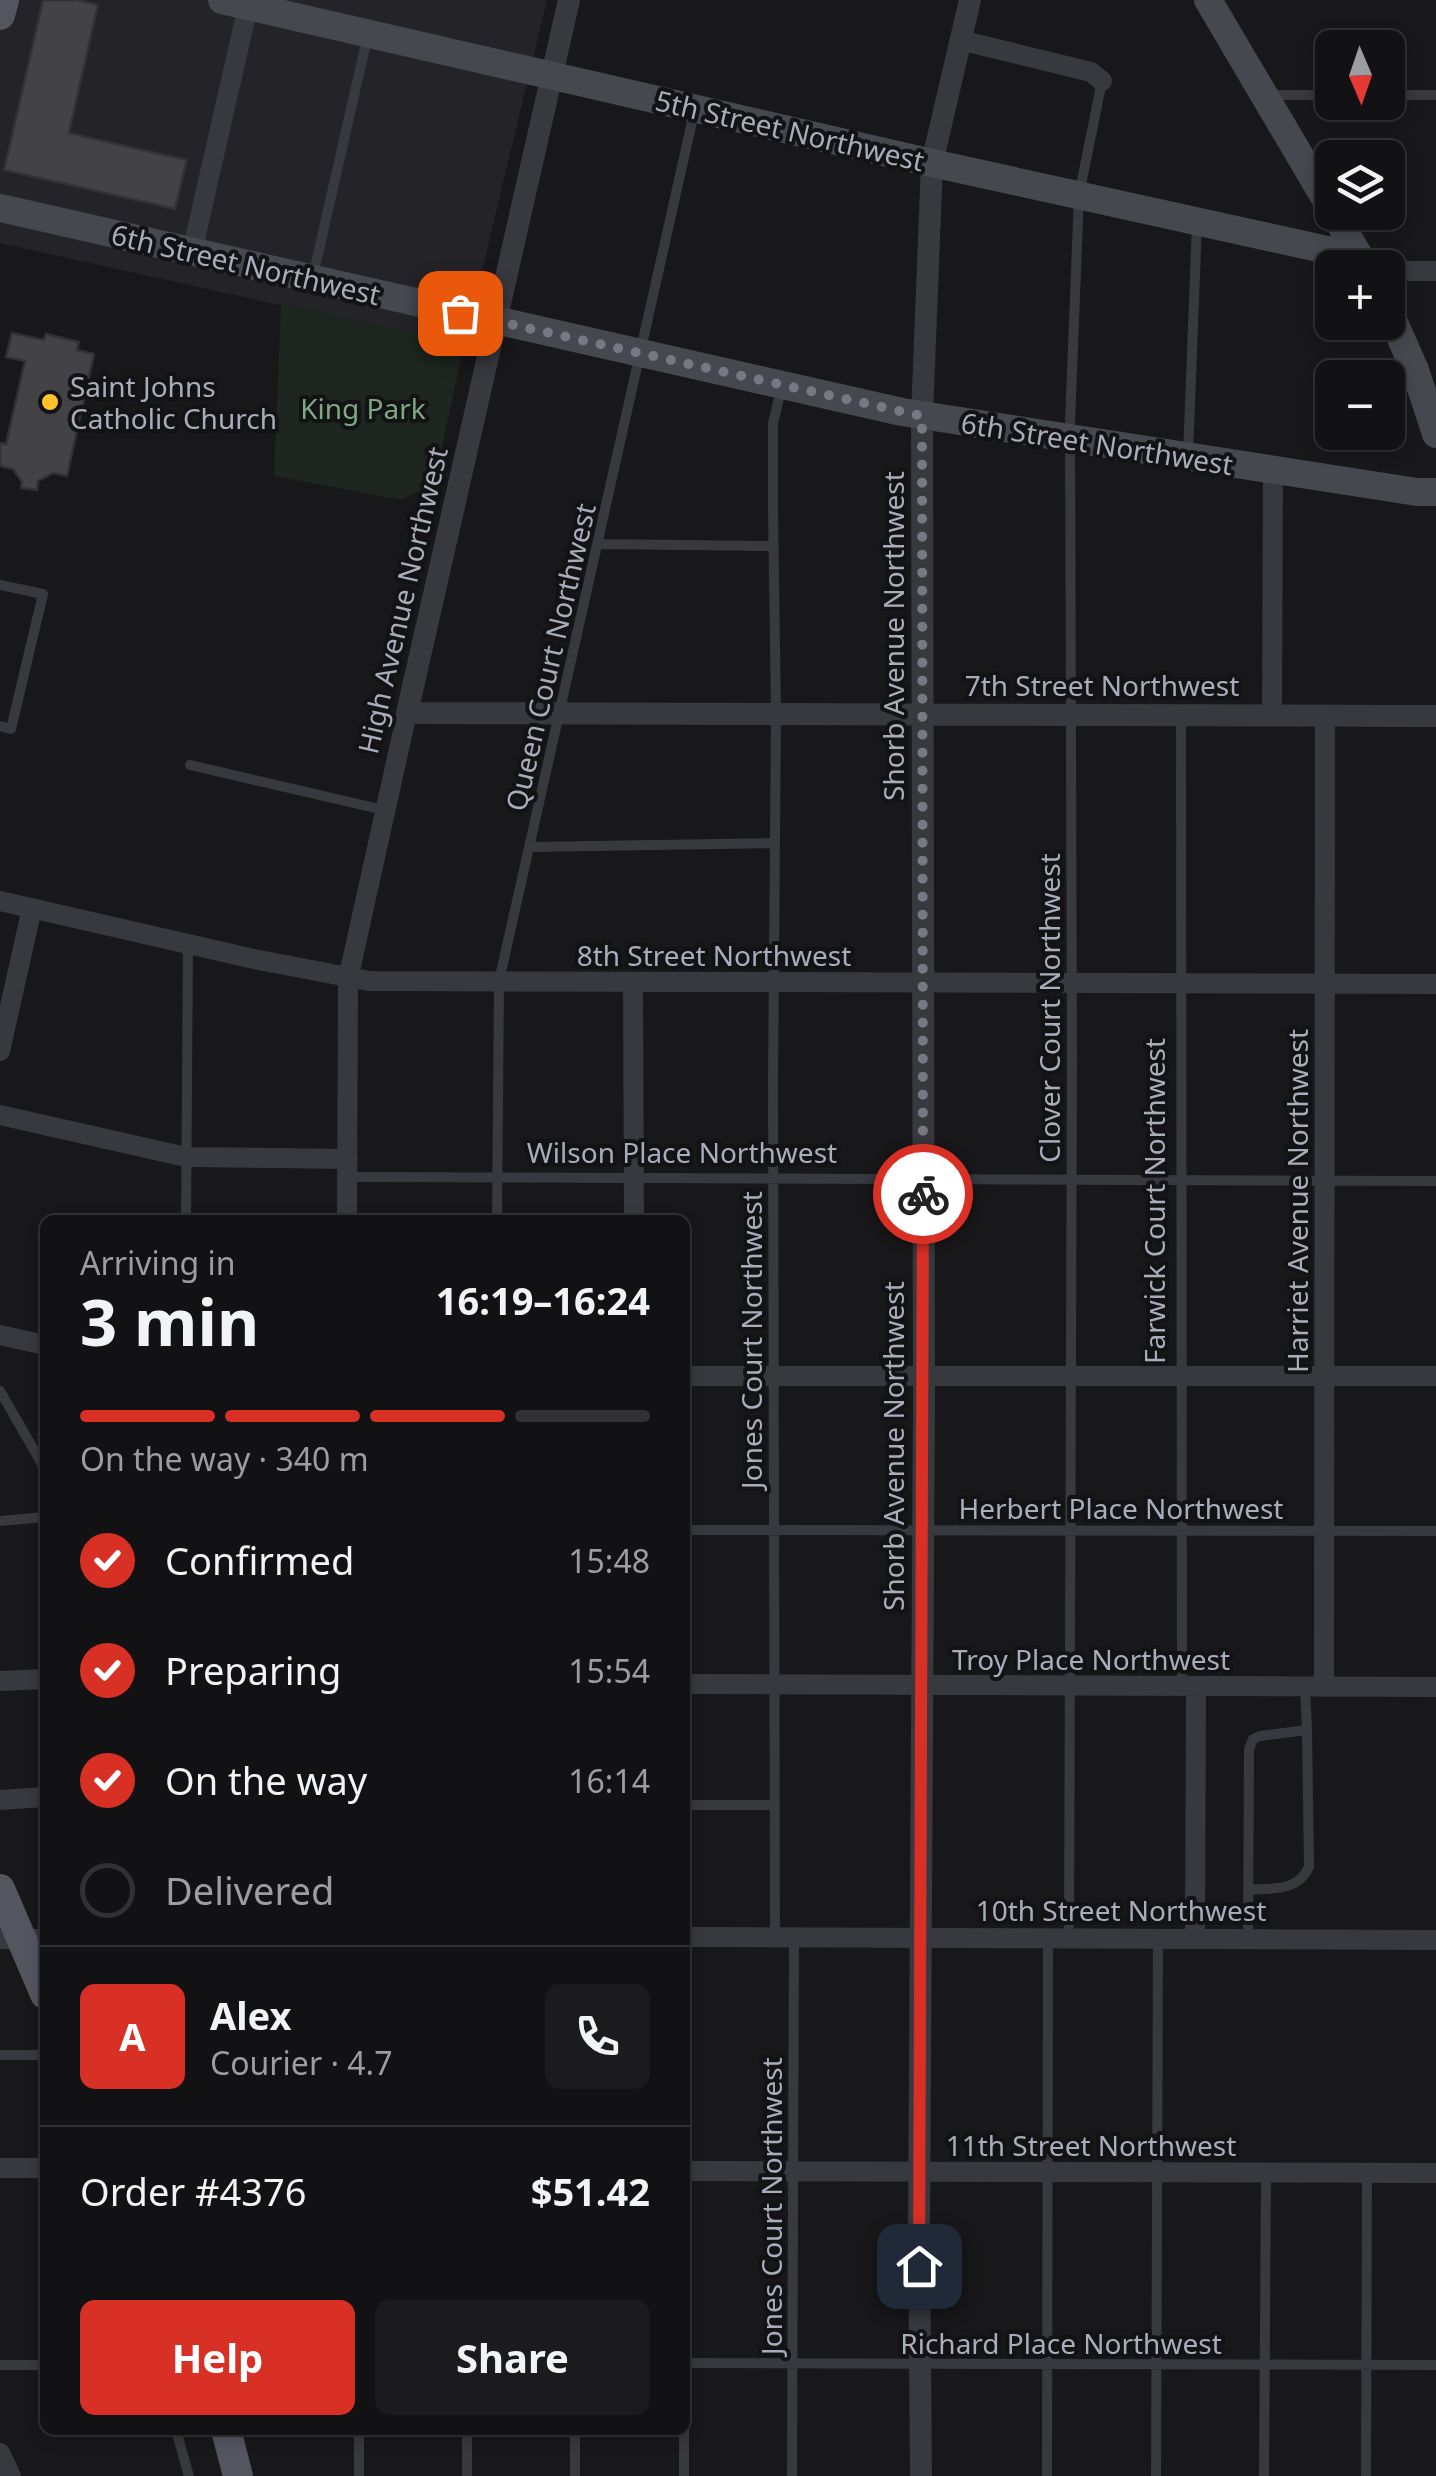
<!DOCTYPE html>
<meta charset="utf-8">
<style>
:root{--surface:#121114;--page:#1b1a1d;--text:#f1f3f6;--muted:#9c9da0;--line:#313134;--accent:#d93025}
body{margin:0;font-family:"Noto Sans",sans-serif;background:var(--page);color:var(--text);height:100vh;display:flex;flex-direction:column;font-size:38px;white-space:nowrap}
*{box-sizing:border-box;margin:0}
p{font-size:32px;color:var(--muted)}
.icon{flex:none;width:55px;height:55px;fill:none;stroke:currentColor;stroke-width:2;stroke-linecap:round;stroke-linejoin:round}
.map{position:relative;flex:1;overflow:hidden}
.details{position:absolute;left:40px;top:1215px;width:650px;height:1220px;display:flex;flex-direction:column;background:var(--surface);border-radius:15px;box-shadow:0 5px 15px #0003,0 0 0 2px var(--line)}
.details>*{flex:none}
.needle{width:65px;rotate:178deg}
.tools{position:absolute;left:1315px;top:30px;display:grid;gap:20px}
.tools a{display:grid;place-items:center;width:90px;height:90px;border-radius:15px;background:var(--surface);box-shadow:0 5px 15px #0003,0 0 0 2px var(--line);font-size:50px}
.pin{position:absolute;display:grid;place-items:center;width:85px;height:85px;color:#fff;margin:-42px;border-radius:20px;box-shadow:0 5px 15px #0006}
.courier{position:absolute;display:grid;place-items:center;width:100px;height:100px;margin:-50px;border:8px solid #d93025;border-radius:50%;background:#fff;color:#222;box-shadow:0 2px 12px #0007}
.overview em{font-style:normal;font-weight:700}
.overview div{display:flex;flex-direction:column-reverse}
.overview{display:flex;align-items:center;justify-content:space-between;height:170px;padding:0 40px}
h1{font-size:65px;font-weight:700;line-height:75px}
.bar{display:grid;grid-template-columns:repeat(4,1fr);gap:15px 10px;align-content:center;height:120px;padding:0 40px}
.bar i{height:12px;border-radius:8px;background:var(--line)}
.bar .current{background:var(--accent)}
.bar p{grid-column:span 4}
.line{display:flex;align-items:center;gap:25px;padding:0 40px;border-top:2px solid var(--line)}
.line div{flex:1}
.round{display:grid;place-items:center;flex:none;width:105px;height:105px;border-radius:15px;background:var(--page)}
ol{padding:0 40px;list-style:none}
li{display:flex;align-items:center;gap:30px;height:110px}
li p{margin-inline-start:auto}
li .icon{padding:10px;border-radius:50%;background:var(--accent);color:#fff;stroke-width:4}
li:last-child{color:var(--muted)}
li i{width:55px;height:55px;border:5px solid var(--line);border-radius:50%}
.cta{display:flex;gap:20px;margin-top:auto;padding:20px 40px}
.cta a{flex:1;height:115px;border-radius:15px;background:var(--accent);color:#fff;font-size:40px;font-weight:700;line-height:115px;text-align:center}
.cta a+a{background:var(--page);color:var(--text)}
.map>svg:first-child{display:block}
</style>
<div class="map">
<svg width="1436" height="2476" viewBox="0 0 1436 2476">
<rect width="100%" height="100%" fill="#18171a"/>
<path fill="#242327" d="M0,0H547L464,346L0,243Z"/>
<path fill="#1d261f" d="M281,303L464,346L432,491H419L402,500L274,476Z"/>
<path fill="#424247" stroke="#323136" stroke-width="2.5" d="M43,0H77L98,5L69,133L187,160L175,209L4,170Z
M12,333L44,340L46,334L79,342L77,350L94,354L67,476L53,473L38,481L37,490L21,488L22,482L13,469L0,466V443L6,444L25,361L6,357Z"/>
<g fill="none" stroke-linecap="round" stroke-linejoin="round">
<path stroke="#38393f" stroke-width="10" d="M1268,95H1332
M1388,95H1436
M313,276L368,34
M1188,455L1197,223
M599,544L774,546
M0,585L43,594L11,729L0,726
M1181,716L1182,1686
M190,765L384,810
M530,847L775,843
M348,1177L1436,1181
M186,1220L188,945
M497,1220L499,981L694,113
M0,1391L45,1469
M0,1521L45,1517
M685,1530L1436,1531
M685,1805H774
M1248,1890C1272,1888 1298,1892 1309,1867L1307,1730
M775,1936L773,1083L776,714L773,508V423L782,386
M1069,1937L1072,1059L1070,422L1079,195L1102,81
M1248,1939L1249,1749L1253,1739L1260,1736L1307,1730L1305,1687
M0,2055H45
M685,2363L1436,2365
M0,2365H45
M176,2430L189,2476
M359,2430V2476
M467,2476V2430
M575,2476V2430
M684,2476V2430
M792,2476L794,1937
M1047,2476L1048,1938
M1156,2476L1158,1939
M1264,2476L1266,2173
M1366,2476L1367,2173"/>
<path stroke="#38393f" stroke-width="20" d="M960,40L1091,72L1102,81
M192,252L248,6
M1388,271H1436
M1272,715L1273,470
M0,901L254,959L369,981L1436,984
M633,982L634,1220
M0,1051L32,908
M0,1115L186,1157L348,1159
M347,1220L348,979L407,713
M0,1335L45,1345
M685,1376H1436
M0,1681L45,1679
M685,1684L1436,1687
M1324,1687L1325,716
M0,1800L45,1797
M685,1937L1436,1940
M1195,1938L1196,1686
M0,1939H45
M0,2168H45
M685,2171L1436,2173
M0,2453L11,2476"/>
<path stroke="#38393f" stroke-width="22" d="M569,0L407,713L1436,716
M921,2476L919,2233L924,1400L922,416L932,163L970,0"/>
<path stroke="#464850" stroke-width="28" d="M222,0L932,163L1359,257
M1208,0L1365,266
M0,208L902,412L1417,492H1436
M1388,309L1415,370L1436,434"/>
<path stroke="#54565f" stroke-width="30" d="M0,15L4,0
M0,1889L45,1994
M226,2430L238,2476"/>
</g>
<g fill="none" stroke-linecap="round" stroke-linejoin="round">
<path stroke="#767883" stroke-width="10" stroke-dasharray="0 18" d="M460,313L922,416L923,1194"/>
<path stroke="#d93025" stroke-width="12" d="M919,2266L923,1194"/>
</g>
<circle fill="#ffc22a" stroke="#131215" stroke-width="4" cx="50" cy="402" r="10"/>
<g text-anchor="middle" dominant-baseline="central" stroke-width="8" stroke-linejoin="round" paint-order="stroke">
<g font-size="28" fill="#a8adbb" stroke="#131215">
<text transform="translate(790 130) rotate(13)">5th Street Northwest</text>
<text transform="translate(246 264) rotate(13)">6th Street Northwest</text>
<text transform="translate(1097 443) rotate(9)">6th Street Northwest</text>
<text transform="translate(402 600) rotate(-77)">High Avenue Northwest</text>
<text transform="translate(893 636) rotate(-90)">Shorb Avenue Northwest</text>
<text transform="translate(550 657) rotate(-77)">Queen Court Northwest</text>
<text x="1102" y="685">7th Street Northwest</text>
<text x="714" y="955">8th Street Northwest</text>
<text transform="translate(1049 1008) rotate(-90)">Clover Court Northwest</text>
<text x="682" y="1152">Wilson Place Northwest</text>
<text transform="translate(1154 1201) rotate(-90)">Farwick Court Northwest</text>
<text transform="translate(1297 1201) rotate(-90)">Harriet Avenue Northwest</text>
<text transform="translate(751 1340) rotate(-90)">Jones Court Northwest</text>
<text transform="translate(893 1446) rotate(-90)">Shorb Avenue Northwest</text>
<text x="1121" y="1508">Herbert Place Northwest</text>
<text x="1091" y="1659">Troy Place Northwest</text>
<text x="1121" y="1910">10th Street Northwest</text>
<text x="1091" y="2145">11th Street Northwest</text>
<text transform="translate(771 2206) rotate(-90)">Jones Court Northwest</text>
<text x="1061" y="2343">Richard Place Northwest</text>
</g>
<g font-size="28" fill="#a8adbb" stroke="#131215" text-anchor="start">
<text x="70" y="386">Saint Johns<tspan x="70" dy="32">Catholic Church</tspan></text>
</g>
<g font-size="28" fill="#7ea882" stroke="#131215">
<text x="363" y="408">King Park</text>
</g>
</g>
</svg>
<div class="tools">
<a><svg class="needle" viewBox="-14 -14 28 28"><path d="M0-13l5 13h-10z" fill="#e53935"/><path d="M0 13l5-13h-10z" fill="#9c9da0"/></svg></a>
<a><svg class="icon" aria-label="layers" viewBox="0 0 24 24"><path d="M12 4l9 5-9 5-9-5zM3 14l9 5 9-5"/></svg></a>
<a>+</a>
<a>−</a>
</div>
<div class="pin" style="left:460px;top:313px;background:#ea580c"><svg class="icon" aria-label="bag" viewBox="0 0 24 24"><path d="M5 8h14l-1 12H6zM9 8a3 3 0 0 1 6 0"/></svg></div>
<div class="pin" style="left:919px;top:2266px;background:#1f2937"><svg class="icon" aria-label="home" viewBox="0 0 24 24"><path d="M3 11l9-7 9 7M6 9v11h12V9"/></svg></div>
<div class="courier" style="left:923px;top:1194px"><svg class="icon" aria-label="bike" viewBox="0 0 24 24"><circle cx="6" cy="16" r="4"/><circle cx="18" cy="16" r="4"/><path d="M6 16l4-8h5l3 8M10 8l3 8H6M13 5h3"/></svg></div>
<section class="details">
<div class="overview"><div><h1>3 min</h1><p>Arriving in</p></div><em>16:19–16:24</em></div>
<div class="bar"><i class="current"></i><i class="current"></i><i class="current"></i><i></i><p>On the way · 340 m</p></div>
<ol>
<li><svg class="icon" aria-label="check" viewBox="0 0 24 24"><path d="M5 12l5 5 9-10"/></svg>Confirmed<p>15:48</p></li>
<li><svg class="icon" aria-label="check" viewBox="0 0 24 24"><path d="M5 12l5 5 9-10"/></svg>Preparing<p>15:54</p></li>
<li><svg class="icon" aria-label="check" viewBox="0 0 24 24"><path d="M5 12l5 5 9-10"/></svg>On the way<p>16:14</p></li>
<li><i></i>Delivered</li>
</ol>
<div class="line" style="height:180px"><b class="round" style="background:var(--accent);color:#fff">A</b><div><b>Alex</b><p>Courier · 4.7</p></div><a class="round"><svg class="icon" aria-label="phone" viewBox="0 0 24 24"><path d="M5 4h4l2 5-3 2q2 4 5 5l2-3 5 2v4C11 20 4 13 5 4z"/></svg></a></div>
<div class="line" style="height:130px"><div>Order #4376</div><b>$51.42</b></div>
<div class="cta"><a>Help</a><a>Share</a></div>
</section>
</div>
